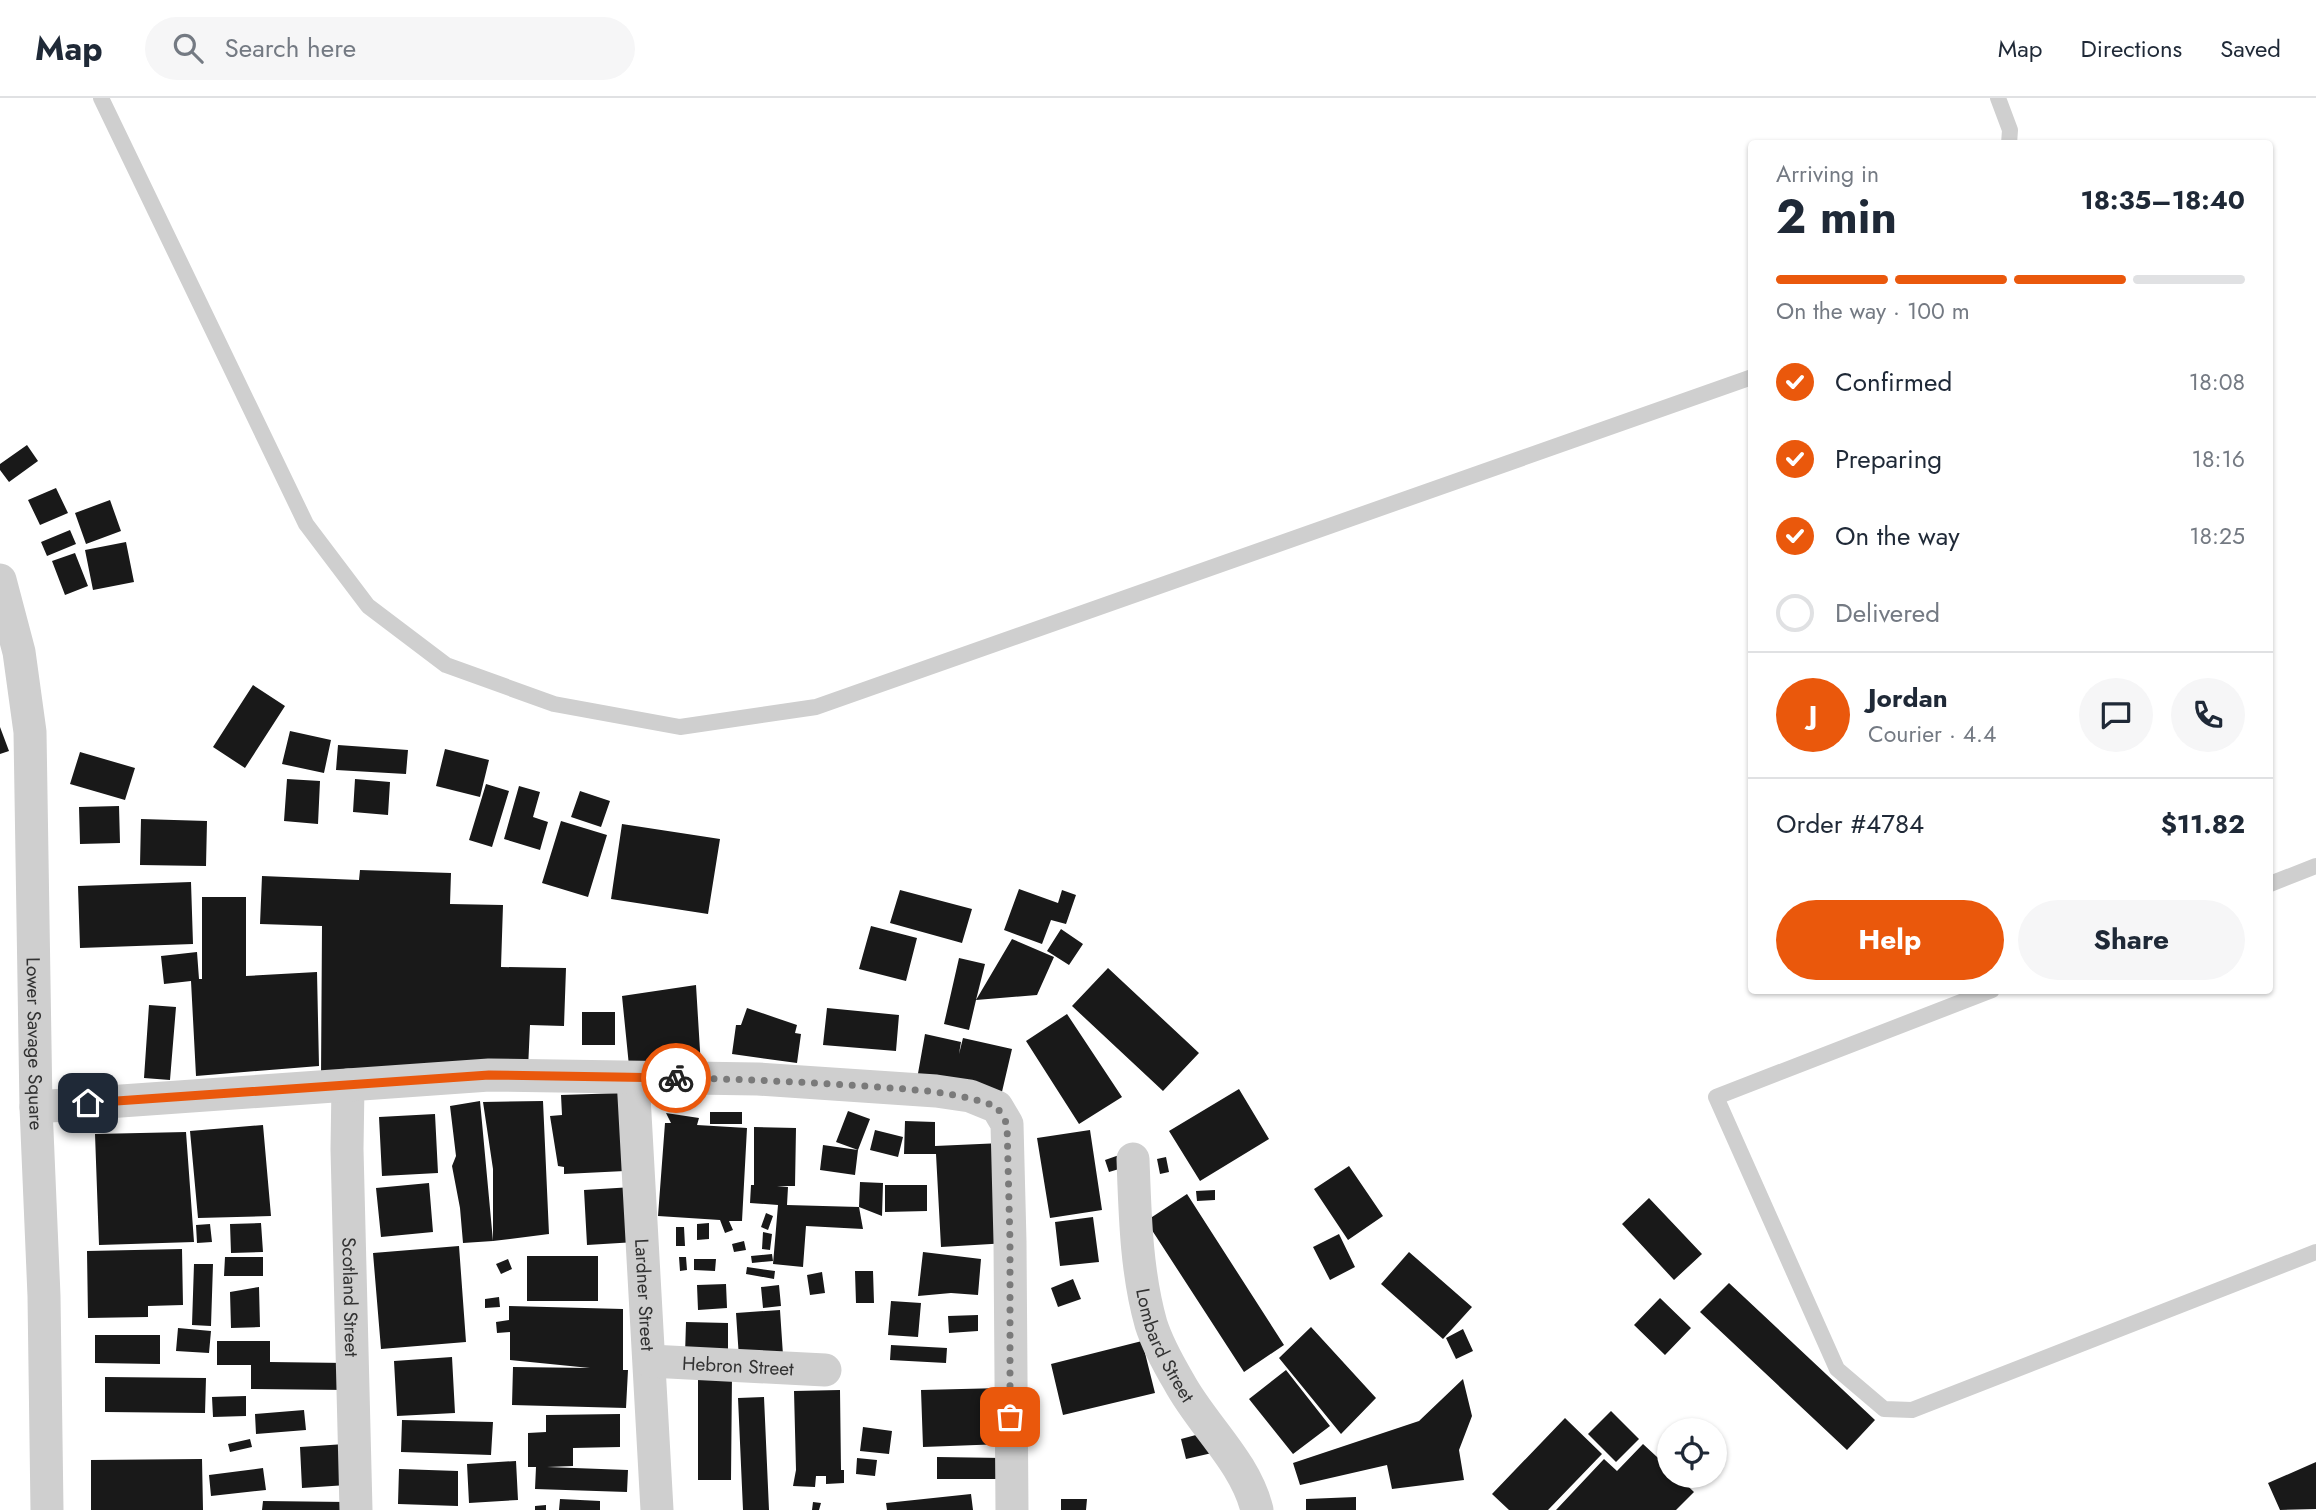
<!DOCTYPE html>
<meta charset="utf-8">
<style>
:root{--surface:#fff;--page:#f6f6f7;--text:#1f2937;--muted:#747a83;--line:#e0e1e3;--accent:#ea580c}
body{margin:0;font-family:Jost,sans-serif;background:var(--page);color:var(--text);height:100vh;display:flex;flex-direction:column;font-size:26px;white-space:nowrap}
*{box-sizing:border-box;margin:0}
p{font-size:23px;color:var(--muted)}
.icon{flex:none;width:38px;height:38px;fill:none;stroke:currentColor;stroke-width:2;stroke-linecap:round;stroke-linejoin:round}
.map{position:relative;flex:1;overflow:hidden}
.panel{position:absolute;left:1748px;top:42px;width:525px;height:854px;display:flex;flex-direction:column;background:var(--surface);border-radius:7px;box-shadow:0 2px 5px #0004}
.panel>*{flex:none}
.buttons{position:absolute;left:1657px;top:1320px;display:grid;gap:14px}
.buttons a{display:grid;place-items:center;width:70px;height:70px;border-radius:50%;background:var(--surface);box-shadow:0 2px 5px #0004;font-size:35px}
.pin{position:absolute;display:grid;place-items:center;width:60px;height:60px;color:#fff;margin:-30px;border-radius:14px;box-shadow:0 4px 10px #0006}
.courier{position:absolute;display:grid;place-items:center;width:70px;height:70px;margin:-35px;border:5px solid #ea580c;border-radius:50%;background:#fff;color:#222;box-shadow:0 2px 9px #0007}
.headline em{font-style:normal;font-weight:700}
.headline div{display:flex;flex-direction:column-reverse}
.headline{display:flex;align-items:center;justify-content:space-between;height:119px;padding:0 28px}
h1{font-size:46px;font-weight:700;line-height:52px}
.bar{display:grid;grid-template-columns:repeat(4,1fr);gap:10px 7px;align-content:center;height:84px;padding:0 28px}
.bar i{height:9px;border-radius:5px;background:var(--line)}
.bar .on{background:var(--accent)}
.bar p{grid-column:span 4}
.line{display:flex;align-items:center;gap:18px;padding:0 28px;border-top:2px solid var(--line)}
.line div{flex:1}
.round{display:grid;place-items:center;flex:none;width:74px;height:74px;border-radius:37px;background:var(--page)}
ol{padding:0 28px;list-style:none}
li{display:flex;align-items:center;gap:21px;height:77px}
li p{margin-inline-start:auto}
li .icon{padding:7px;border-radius:50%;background:var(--accent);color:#fff;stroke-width:4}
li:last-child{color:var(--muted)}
li i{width:38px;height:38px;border:4px solid var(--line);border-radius:50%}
.primary-button{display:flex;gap:14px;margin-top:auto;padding:14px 28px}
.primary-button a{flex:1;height:80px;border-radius:42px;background:var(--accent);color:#fff;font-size:28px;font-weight:700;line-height:80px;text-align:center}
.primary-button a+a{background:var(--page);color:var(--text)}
header{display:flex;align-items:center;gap:42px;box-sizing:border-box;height:98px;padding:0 35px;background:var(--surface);border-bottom:2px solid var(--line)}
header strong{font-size:33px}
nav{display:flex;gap:38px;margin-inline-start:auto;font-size:24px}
.search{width:490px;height:63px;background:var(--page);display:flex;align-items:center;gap:18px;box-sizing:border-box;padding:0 24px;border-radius:38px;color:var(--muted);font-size:26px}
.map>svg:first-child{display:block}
</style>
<header>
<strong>Map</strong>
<div class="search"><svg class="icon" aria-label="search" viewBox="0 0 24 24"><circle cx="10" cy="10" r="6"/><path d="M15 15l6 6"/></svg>Search here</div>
<nav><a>Map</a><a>Directions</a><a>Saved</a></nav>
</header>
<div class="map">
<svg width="2316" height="1412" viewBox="0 0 2316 1412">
<rect width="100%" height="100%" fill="#fff"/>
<path fill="#191919" d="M27,347L38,363L9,384L0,372V366Z
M56,390L68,415L40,427L28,402Z
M110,402L121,433L86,446L75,415Z
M70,432L76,446L47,458L41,444Z
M126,444L134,484L93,492L85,452Z
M75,455L88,488L65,497L52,463Z
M253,587L285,608L245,670L213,649Z
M0,629L9,653L0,656Z
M290,633L331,642L324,675L282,666Z
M338,647L408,652L406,676L336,672Z
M445,651L489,662L480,699L436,688Z
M80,654L135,670L125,702L70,686Z
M287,681L320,683L318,726L284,723Z
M355,681L390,684L388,717L353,714Z
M486,686L509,693L492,749L469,742Z
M519,688L540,694L533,719L548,724L540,752L504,741Z
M580,693L610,703L601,729L571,719Z
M119,708L120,745L80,746L79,709Z
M141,721L207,723L206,768L140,767Z
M561,723L607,737L588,799L542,785Z
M622,726L720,741L708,816L611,801Z
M360,772L451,775L450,806L503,807L501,869L566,870L564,928L530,927L528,971L321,980L322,828L260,826L262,778L359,782Z
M191,784L193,846L80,850L78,788Z
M1019,791L1058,805L1062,792L1076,797L1066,826L1051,822L1042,846L1004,832Z
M900,792L972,811L962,845L890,825Z
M202,799H246V878L317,874L319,968L196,978L191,883L164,886L161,858L197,854L199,881H202Z
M871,828L917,840L906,883L859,871Z
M1061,831L1083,846L1069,867L1047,853Z
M1012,841L1054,859L1037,897L976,902L969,932L944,926L959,860L985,866L976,902Z
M1108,870L1199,955L1163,993L1072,908Z
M696,887L701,969L629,968L622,898Z
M149,907L176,909L170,982L144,980Z
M747,910L797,927L795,935L801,936L797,965L732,956L736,927H741Z
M827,910L899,917L896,953L823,947Z
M582,914H615V947H582Z
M1067,916L1122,999L1079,1026L1026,943Z
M925,936L961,944L959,956L963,940L1012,951L1001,998L917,981Z
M1239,991L1269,1041L1200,1083L1169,1033Z
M623,995L625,1073L564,1076V1069L558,1068L550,1018L562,1017L561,997Z
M480,1003L493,1143L463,1145L460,1110L452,1068L456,1058L450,1008Z
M543,1003L549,1136L493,1143V1071L483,1004Z
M848,1013L870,1021L858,1052L855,1077L820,1072L823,1047L858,1052L836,1044Z
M710,1014H742V1026H710Z
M666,1015L699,1020L697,1027L747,1030L742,1123H729L733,1132L725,1135L720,1122L658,1118L665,1025H671Z
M435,1016L438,1075L382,1078L379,1019Z
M905,1023L935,1024V1048L1002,1045L1008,1145L941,1149L936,1056H904Z
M263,1027L271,1118L198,1120L190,1033Z
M754,1029L796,1030L795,1088H777L788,1089L787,1107L859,1109L860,1084L883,1085L882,1118L859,1109L863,1131L806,1128L803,1169L773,1166L778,1107L750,1105L751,1087H754Z
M875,1032L903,1039L898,1059L870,1052Z
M1090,1032L1102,1112L1050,1120L1037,1040Z
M186,1034L194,1144L99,1147L95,1036Z
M1125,1055L1129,1068L1109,1074L1105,1062Z
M1166,1059L1169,1074L1160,1076L1157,1061Z
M1349,1068L1383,1118L1348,1142L1314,1091Z
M429,1085L433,1134L381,1139L376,1090Z
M885,1087H927V1113L885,1114Z
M633,1089L636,1144L587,1147L584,1092Z
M1215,1092V1102L1197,1103L1196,1093Z
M1187,1096L1284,1247L1244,1274L1146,1123Z
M1649,1100L1702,1156L1674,1182L1622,1126Z
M766,1115L773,1118L768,1132L761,1129Z
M1093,1119L1099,1164L1060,1168L1055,1124Z
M261,1125L263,1154L231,1155L230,1126Z
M709,1125V1141L697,1142V1126Z
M210,1126L212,1144L197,1145L196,1127Z
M676,1129H684L685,1148H676Z
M763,1134L772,1136L770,1152L762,1151Z
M1339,1136L1355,1169L1330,1182L1313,1149Z
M744,1143L746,1152L734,1154L732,1146Z
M459,1148L466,1244L381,1251L373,1155Z
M182,1151L183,1207L148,1208V1219L88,1220L87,1153Z
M923,1154L981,1161L978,1197L951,1195L918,1198Z
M1409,1154L1472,1209L1443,1241L1381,1186Z
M772,1156L773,1163L752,1165L751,1158Z
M527,1158H598V1203H527Z
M225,1159H263V1178H224Z
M679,1159H686L687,1172L680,1173Z
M508,1161L512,1171L501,1176L496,1166Z
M694,1161H716L715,1173L694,1172Z
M194,1166H213L211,1228L192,1227Z
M747,1169L775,1173L774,1181L746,1176Z
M855,1173H873L874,1205H856Z
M822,1174L825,1195L810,1197L807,1177Z
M1073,1181L1081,1201L1058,1209L1051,1190Z
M1729,1185L1875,1322L1847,1352L1700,1214Z
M726,1186L727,1210L698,1212L697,1187Z
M779,1187L781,1208L763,1210L761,1189Z
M259,1189L260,1229L231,1230L230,1194Z
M499,1199L500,1209L485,1210V1201Z
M1660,1200L1691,1230L1665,1257L1634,1227Z
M891,1203L921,1205L918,1239L888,1237Z
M509,1208L623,1211V1272H628L626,1310L512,1307L513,1269L590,1270L510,1262V1234L497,1235L496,1224L509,1222Z
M780,1212L783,1257L739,1260L736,1215Z
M978,1217V1233L949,1235L948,1218Z
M686,1224L728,1225V1258L685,1257Z
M1311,1229L1376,1300L1341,1336L1279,1260Z
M178,1230L211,1233L209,1255L176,1253Z
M1463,1231L1473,1253L1456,1261L1446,1240Z
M95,1237H160V1266L95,1265Z
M217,1243H270V1264L347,1265V1292L251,1291V1267H217Z
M1142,1243L1155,1295L1063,1317L1051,1266Z
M891,1247L947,1250L946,1265L890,1262Z
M452,1259L455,1315L397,1318L394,1263Z
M1286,1272L1330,1328L1293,1356L1249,1301Z
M698,1275L732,1276L731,1382H698Z
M105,1279L206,1280L205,1315L105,1314Z
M1463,1281L1472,1318L1459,1352L1464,1382L1392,1391L1387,1367L1300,1387L1293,1365L1419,1323Z
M1002,1290L1003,1346L923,1349L921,1292Z
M840,1292L841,1372H844V1385L826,1386V1378H816L815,1389L793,1388L796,1372L794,1293Z
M246,1298V1318L213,1319L212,1299Z
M764,1299L769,1412H743L738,1300Z
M304,1312L306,1332L256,1336L255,1316Z
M1611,1313L1639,1341L1616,1364L1588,1336Z
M620,1316V1349L573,1350V1368L547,1369L628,1372L627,1394L535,1391L536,1369H528V1335L546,1334V1317Z
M1565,1320L1602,1356L1548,1412H1509L1492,1396Z
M402,1322L493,1324L491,1357L401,1354Z
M863,1329L892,1333L889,1356L860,1353Z
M1207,1334L1212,1355L1186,1361L1181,1341Z
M250,1341L252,1349L230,1354L228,1346Z
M345,1346L347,1387L302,1390L300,1349Z
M1643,1346L1670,1371V1377H1676L1694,1394L1676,1412H1556L1604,1361L1617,1373Z
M937,1359L1003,1360V1381H937Z
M857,1360L877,1362L875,1378L856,1376Z
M202,1361L203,1412H91V1362Z
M516,1363L518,1402L469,1405L467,1366Z
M2316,1364V1411L2280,1412L2268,1385Z
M263,1370L266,1392L211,1398L209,1377Z
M399,1371L458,1373V1408L398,1406Z
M971,1396L973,1412H887L886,1405Z
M1356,1399V1412H1306V1401Z
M560,1401L600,1403V1412H559Z
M1061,1401H1087L1086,1412H1061Z
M263,1403L347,1404V1412H262Z
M813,1404L821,1405L819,1412H812Z
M546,1407V1412H535V1408Z"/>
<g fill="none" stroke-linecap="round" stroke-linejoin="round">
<path stroke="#cfcfcf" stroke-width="16" d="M101,0L306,426L368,508L446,567L554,606L680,629L816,609L1752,279
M1998,0L2010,32L2009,46
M2270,786L2316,768
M1992,892L1716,999L1837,1271L1884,1311L1912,1312L2316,1154"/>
<g stroke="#cfcfcf" stroke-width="33">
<path id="s1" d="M0,482L19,554L30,634L36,1009L44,1198L47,1412"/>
<path id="s2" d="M633,980L657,1412"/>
<path id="s3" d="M348,987L347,1051L356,1412"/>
<path d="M36,1009L489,977L758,981L936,993L970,998L997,1009L1007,1026L1010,1144L1012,1412"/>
<path id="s4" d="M1133,1061C1135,1115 1136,1173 1151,1226C1157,1245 1169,1267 1179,1284C1202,1327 1245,1363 1257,1412"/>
<path id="s5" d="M650,1263L825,1272"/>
</g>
</g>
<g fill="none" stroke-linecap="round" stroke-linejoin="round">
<path stroke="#7a7a7a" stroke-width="7" stroke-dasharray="0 12.6" d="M676,980C740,981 802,984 865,988C911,992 954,992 997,1009L1007,1026L1010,1144V1319"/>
<path stroke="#ea580c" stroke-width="9" d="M88,1005L489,977L676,980"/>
</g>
<g text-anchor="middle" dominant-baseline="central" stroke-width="7" stroke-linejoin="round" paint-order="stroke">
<g font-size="19" fill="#323232" stroke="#fff">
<text stroke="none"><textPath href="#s1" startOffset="467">Lower Savage Square</textPath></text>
<text stroke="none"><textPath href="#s2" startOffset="217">Lardner Street</textPath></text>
<text stroke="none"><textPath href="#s3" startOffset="212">Scotland Street</textPath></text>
<text stroke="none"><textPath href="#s4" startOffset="191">Lombard Street</textPath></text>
<text stroke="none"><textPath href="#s5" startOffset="88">Hebron Street</textPath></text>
</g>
</g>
</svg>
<div class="buttons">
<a><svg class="icon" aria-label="locate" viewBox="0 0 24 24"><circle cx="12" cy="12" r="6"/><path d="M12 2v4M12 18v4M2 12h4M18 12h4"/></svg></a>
</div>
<div class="pin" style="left:1010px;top:1319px;background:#ea580c"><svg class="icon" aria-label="bag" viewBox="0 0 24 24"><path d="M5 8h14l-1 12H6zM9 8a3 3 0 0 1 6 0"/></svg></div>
<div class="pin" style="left:88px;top:1005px;background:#1f2937"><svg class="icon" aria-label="home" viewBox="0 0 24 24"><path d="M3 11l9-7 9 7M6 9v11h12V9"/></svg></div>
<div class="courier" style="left:676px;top:980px"><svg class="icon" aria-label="bike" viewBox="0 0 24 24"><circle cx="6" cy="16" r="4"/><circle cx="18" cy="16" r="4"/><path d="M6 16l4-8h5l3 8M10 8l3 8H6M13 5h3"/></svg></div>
<section class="panel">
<div class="headline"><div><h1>2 min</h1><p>Arriving in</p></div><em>18:35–18:40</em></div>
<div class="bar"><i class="on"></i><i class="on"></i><i class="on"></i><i></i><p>On the way · 100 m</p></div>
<ol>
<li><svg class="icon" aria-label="check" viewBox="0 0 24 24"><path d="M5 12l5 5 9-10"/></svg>Confirmed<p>18:08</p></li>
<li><svg class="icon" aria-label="check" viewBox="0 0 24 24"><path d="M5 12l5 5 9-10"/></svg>Preparing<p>18:16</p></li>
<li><svg class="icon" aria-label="check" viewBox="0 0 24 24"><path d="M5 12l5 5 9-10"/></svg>On the way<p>18:25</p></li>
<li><i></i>Delivered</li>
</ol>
<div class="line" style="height:126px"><b class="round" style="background:var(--accent);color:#fff">J</b><div><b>Jordan</b><p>Courier · 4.4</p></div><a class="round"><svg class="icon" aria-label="chat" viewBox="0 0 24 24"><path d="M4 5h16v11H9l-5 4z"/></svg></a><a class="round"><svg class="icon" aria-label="phone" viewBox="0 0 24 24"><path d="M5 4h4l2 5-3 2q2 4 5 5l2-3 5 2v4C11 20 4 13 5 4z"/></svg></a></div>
<div class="line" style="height:91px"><div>Order #4784</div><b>$11.82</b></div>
<div class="primary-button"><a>Help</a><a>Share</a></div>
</section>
</div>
